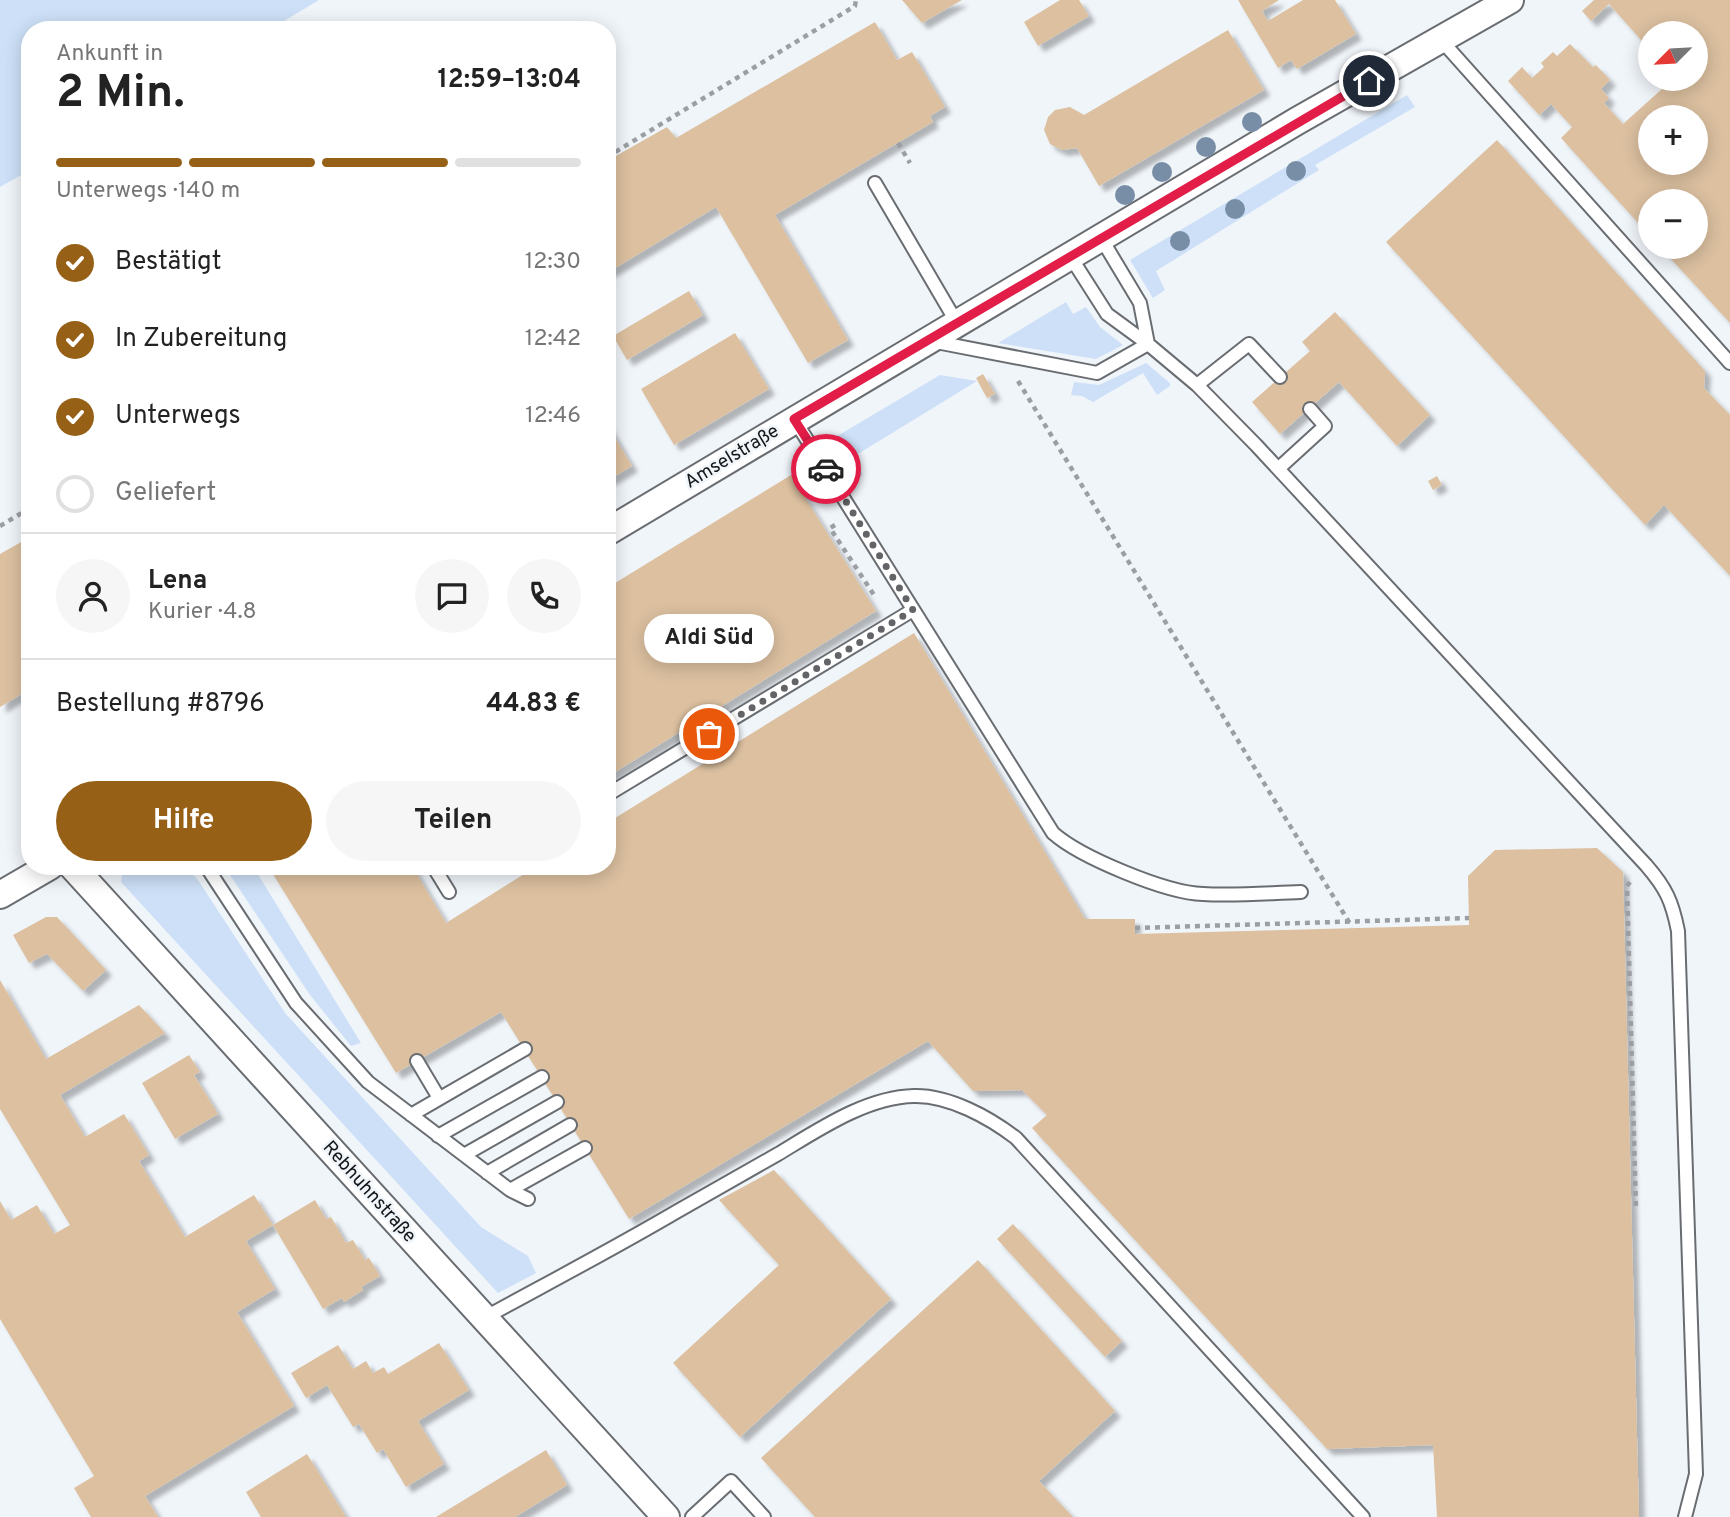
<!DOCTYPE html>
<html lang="de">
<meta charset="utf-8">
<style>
:root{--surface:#fff;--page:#f6f6f6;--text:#222;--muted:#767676;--line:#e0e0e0;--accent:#966117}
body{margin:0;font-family:Overpass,sans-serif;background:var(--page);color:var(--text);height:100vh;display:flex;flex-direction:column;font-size:26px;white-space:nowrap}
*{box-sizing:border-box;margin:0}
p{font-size:23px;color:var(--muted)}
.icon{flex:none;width:38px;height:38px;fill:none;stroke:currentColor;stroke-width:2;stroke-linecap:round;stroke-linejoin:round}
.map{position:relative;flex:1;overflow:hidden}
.details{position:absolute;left:21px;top:21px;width:595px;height:854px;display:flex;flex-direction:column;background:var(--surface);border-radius:28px;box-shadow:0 4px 18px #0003}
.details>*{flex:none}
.needle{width:46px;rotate:246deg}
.controls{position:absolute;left:1638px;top:21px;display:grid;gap:14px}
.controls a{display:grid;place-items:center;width:70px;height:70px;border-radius:50%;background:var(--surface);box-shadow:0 4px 18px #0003;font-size:35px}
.pin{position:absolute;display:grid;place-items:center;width:60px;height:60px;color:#fff;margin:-30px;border:4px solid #fff;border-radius:50%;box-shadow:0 2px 7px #0007}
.courier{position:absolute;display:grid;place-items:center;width:70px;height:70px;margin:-35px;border:5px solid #e11d48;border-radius:50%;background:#fff;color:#222;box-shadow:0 2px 9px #0007}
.bubble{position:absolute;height:49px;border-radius:24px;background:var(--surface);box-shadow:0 4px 18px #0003;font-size:23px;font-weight:700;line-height:49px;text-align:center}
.overview em{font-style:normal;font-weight:700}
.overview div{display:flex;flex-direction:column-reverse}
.overview{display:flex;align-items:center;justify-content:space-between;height:119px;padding:0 35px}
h1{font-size:46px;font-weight:700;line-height:52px}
.bar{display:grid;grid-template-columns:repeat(4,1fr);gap:10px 7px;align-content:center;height:84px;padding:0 35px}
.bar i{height:9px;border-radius:5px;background:var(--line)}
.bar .on{background:var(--accent)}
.bar p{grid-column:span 4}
.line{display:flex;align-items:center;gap:18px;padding:0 35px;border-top:2px solid var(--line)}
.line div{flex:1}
.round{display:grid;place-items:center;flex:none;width:74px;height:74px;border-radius:37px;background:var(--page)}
ol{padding:0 35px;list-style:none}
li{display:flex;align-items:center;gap:21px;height:77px}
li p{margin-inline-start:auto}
li .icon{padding:7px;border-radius:50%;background:var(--accent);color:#fff;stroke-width:4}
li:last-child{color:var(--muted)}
li i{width:38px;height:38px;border:4px solid var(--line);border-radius:50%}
.cta{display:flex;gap:14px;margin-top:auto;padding:14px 35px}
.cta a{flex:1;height:80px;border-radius:42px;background:var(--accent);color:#fff;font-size:28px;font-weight:700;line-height:80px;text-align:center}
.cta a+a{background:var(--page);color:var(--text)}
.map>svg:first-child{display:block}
</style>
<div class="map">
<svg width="1730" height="1517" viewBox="0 0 1730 1517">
<defs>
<filter id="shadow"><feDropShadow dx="6" dy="6" stdDeviation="2" flood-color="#0004"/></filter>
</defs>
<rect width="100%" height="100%" fill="#f0f5fa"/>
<path fill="#cde0f7" d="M0,0H319L269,30H30V170L0,187Z
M1407,95L1415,107L1315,165L1319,170L1156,271L1165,290L1153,298L1130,260Z
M1066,302L1073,314L1086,307L1100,327L1123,345L1096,359L998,343Z
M1146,363L1170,383V386L1157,395L1143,373L1093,402L1082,396L1071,395L1074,382L1099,385Z
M940,375L977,381L853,457L863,475L857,478L834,438Z
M123,866H179L187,868L198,880L285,1013L481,1227L528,1256L536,1273L498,1293L121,882Z
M224,866H253L361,1043L351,1046L310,995Z"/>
<path fill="#dcc0a0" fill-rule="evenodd" filter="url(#shadow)" d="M902,0H962L922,23Z
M1060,0H1079L1089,16L1038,46L1024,22Z
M1238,0H1279L1262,11L1268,21L1303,0H1335L1356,34L1297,69L1291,60L1278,68Z
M1594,0H1730V323L1660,247H1696V201H1650V236L1561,138L1572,127L1551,104L1539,115L1508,81L1522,67L1532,78L1544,67L1541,63L1553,52L1557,56L1570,44L1593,67L1596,65L1610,80L1601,89L1609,98L1604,103L1623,124L1673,79H1696V33H1650V50L1609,4L1591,21L1582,11ZM1650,117H1696V163H1650Z
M875,22L897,60L912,52L945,107L930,116L933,122L775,215L848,340L808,363L716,207L607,273V161L667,127L676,138Z
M1228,30L1264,90L1099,186L1077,148L1062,150L1050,144L1044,130L1048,117L1055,110L1070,107L1084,115Z
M1497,140L1705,371L1704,388L1730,415V576L1664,505L1645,525L1386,242Z
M689,291L703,315L627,360L613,336Z
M1335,312L1430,415L1397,446L1339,382L1280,434L1252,402L1310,351L1302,342Z
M735,333L769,389L674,445L641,389Z
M983,374L995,394L987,398L976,378Z
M607,424L632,466L607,481Z
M791,475L876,611L607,777V588Z
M1437,476L1442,485L1433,490L1428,481Z
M30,537V689L0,707V554Z
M914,633L1085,919H1135V934L1469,925L1468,876L1495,850L1597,848L1623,872L1639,1517H1437L1433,1445L1327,1449L1032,1128L1047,1115L1022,1090L973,1091L928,1041L629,1219L501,1012L396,1073L268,866H412L446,923L537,866H607V823Z
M46,917H57L106,970L83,991L47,954L29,963L13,935Z
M0,980L46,1059L139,1005L165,1033L60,1095L85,1137L124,1114L149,1155L139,1161L185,1237L254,1195L273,1225L246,1241L275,1289L237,1312L294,1406L145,1496L158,1517H91L74,1488L94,1476L0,1319V1201L11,1220L37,1205L54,1234L70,1225L0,1109Z
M189,1055L200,1072L194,1075L218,1114L175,1139L142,1083Z
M774,1170L891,1299L740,1437L673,1363L779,1265L719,1200Z
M315,1200L326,1219L331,1217L346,1243L353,1240L365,1260L369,1258L380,1276L361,1287L363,1290L344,1302L342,1298L323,1309L273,1225Z
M1013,1224L1122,1341L1105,1357L997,1239Z
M978,1260L1115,1411L1039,1481L1073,1517H815L761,1458Z
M439,1343L469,1390L418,1421L444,1464L406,1487L383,1449L377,1453L359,1424L353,1427L327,1385L306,1398L291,1373L338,1345L353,1369L366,1361L373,1373L384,1367L388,1374Z
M546,1450L567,1485L515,1517H436Z
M307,1454L346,1517H261L246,1492Z"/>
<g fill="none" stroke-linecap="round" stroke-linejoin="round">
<defs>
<path id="service" d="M1441,40L1730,363
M875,183L957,323
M1101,238L1140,303L1148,344
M1070,256L1107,314L1148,344L1197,385L1256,445L1646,865C1666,888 1672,901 1678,931L1696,1474L1685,1517
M931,341L1097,373L1148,344
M1197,385L1249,344L1280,377
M794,419L1053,833C1080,857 1166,893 1203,894C1235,896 1268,893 1301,892
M1279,468L1325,426L1310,409
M607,795L913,610
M206,866L296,1003L368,1082L510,1190L528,1199
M433,866L449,892
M417,1061L439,1098
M411,1115L525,1049
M438,1136L542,1077
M464,1155L557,1102
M487,1173L570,1125
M510,1190L585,1148
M484,1318C548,1283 613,1249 676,1212C710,1193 744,1173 778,1154C818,1130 866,1097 914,1096C949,1095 990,1118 1016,1138L1363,1517
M692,1517L731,1481L764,1517"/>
<path id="minor" d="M607,532L1297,121L1510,0
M72,866L666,1517
M0,895L50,866"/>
</defs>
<use href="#service" stroke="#696d72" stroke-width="16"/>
<use href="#minor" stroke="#696d72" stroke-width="30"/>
<path stroke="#9b9fa3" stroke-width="4.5" stroke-dasharray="5 5" stroke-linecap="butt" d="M898,143L910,163
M607,157L855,6L856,0
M1018,381L1352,927
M835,525L830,528L874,595
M0,526L30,508
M1630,882L1627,886L1636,1209
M1135,928L1469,918"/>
<use href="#service" stroke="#fff" stroke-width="12"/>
<use href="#minor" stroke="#fff" stroke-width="26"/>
</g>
<g fill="#778ea6">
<circle cx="1252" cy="122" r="10"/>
<circle cx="1206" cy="147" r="10"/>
<circle cx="1296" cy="171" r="10"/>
<circle cx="1162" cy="172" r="10"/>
<circle cx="1125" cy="195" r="10"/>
<circle cx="1235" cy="209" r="10"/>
<circle cx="1180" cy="241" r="10"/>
</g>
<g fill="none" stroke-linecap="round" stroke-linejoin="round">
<path stroke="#626467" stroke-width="7" stroke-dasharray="0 12.6" d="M709,734L913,610L826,469"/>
<path stroke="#e11d48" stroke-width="9" d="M826,469L794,419L1369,81"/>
</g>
<g text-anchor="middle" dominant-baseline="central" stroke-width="5" stroke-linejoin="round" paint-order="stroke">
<g font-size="19" fill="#151618" stroke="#f0f5fa">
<text transform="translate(732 457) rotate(-31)">Amselstraße</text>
<text transform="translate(369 1192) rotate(48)">Rebhuhnstraße</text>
</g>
</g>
</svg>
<div class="controls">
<a><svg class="needle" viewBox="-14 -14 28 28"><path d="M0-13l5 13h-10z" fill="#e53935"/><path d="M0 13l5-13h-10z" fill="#767676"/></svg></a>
<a>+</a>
<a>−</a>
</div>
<div class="pin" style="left:709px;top:734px;background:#ea580c"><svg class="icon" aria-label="bag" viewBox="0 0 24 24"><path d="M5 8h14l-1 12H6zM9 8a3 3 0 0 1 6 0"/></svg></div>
<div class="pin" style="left:1369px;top:81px;background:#1f2937"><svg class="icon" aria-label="home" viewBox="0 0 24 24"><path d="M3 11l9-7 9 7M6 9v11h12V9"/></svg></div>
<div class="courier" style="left:826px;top:469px"><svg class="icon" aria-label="car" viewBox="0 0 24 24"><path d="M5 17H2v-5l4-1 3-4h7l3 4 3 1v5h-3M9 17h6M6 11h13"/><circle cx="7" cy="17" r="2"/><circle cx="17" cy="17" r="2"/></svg></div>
<div class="bubble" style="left:644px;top:614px;width:130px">Aldi Süd</div>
<section class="details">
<div class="overview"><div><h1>2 Min.</h1><p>Ankunft in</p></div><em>12:59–13:04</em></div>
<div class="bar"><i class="on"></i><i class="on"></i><i class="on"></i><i></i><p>Unterwegs · 140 m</p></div>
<ol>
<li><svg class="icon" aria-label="check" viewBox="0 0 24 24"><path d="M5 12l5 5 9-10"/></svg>Bestätigt<p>12:30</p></li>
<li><svg class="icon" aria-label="check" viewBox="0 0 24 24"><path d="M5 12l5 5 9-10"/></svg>In Zubereitung<p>12:42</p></li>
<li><svg class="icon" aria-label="check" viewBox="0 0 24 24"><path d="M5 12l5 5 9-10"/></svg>Unterwegs<p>12:46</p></li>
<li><i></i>Geliefert</li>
</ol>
<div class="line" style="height:126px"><a class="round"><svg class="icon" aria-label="person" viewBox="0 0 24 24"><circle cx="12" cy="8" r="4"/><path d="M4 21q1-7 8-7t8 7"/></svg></a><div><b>Lena</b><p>Kurier · 4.8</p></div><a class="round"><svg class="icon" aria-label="chat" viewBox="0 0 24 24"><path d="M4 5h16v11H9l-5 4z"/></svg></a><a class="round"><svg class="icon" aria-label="phone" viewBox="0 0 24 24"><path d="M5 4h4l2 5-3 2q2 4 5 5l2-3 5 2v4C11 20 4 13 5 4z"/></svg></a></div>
<div class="line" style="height:91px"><div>Bestellung #8796</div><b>44.83 €</b></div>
<div class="cta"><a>Hilfe</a><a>Teilen</a></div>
</section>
</div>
